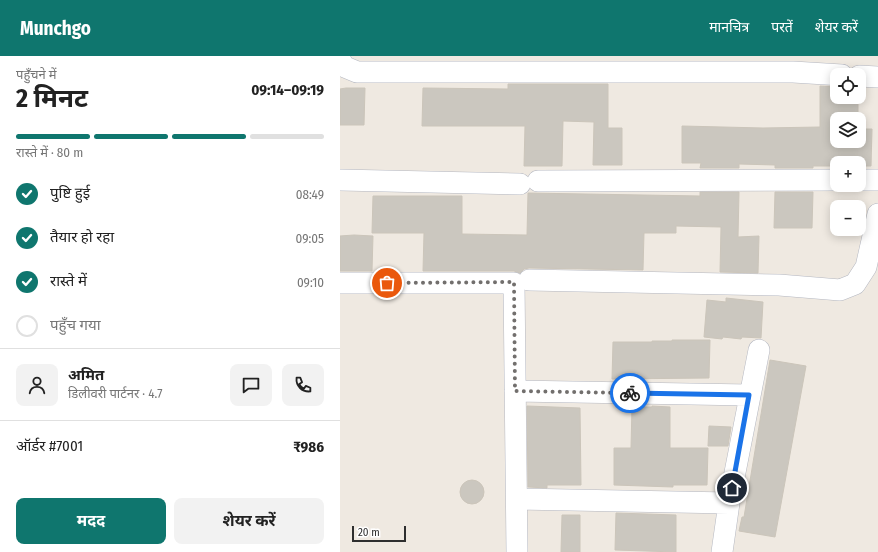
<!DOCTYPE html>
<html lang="hi">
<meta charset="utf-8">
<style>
:root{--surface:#fff;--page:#f2f2f2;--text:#222;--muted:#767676;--line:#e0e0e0;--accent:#0f766e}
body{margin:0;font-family:"Fira Sans Condensed","Noto Sans Devanagari",sans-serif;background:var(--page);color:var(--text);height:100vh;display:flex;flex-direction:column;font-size:15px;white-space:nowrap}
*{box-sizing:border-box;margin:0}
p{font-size:13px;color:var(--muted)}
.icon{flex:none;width:22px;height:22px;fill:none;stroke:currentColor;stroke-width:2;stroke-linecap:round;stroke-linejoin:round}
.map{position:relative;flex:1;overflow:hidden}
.details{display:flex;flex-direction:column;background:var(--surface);width:340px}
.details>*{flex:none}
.tools{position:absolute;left:490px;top:12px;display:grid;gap:8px}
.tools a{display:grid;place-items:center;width:36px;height:36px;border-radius:8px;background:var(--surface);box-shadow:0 2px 10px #0003;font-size:20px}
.scale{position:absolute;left:12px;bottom:10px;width:54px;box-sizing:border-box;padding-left:4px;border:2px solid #2e2e2e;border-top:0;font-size:11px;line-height:14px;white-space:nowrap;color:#2e2e2e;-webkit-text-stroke:3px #fff;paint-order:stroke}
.pin{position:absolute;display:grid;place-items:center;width:34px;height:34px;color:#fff;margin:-17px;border:2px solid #fff;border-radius:50%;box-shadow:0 1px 4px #0007}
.courier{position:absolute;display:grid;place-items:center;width:40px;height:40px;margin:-20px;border:3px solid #1a73e8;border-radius:50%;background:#fff;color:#222;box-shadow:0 1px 5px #0007}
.overview em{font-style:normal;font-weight:700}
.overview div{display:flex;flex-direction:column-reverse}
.overview{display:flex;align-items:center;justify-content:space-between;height:68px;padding:0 16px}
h1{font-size:26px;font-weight:700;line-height:30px}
.bar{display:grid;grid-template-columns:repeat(4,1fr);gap:6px 4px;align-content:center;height:48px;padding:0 16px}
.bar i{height:5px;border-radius:3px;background:var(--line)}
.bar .current{background:var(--accent)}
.bar p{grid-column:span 4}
.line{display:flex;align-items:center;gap:10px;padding:0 16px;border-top:1px solid var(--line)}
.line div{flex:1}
.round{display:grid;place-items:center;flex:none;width:42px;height:42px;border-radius:8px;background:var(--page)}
ol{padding:0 16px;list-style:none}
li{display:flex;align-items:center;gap:12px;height:44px}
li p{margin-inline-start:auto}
li .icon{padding:4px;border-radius:50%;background:var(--accent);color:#fff;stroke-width:4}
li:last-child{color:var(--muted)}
li i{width:22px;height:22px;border:2px solid var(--line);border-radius:50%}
.action{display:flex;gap:8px;margin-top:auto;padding:8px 16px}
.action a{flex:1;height:46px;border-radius:8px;background:var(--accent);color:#fff;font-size:16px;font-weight:700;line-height:46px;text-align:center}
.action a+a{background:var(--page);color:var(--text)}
header{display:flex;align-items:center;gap:24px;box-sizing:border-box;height:56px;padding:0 20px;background:var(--accent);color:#fff}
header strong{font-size:19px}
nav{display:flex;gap:22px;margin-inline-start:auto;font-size:14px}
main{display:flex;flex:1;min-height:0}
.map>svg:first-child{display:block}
</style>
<header>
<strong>Munchgo</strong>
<nav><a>मानचित्र</a><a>परतें</a><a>शेयर करें</a></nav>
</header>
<main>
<section class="details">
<div class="overview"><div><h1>2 मिनट</h1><p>पहुँचने में</p></div><em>09:14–09:19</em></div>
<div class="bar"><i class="current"></i><i class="current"></i><i class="current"></i><i></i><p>रास्ते में · 80 m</p></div>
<ol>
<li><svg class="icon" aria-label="check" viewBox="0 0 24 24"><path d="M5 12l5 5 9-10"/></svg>पुष्टि हुई<p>08:49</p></li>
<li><svg class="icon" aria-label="check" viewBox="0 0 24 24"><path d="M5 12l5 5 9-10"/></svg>तैयार हो रहा<p>09:05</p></li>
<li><svg class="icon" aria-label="check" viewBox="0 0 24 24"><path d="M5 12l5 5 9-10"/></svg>रास्ते में<p>09:10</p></li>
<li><i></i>पहुँच गया</li>
</ol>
<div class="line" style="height:72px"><a class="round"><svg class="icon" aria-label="person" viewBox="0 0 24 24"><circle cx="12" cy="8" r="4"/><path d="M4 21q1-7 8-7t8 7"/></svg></a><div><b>अमित</b><p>डिलीवरी पार्टनर · 4.7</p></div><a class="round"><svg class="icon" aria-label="chat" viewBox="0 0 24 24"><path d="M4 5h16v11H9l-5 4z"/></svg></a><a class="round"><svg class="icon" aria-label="phone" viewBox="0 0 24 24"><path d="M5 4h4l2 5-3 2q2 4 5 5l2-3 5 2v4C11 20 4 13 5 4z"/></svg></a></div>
<div class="line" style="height:52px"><div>ऑर्डर #7001</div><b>₹986</b></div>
<div class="action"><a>मदद</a><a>शेयर करें</a></div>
</section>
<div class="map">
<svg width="538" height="496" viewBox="0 0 538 496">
<rect width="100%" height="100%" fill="#efe9e1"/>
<path fill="#cbc7bf" stroke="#cbc5ba" d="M168,28H268V72H282V109H253L254,66L223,65L222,110H184L185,70H82L83,32L168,33Z
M480,30L497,31V41H518V63H497V85H519V73H532L531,110H519V107H497V110H473V112H435V109L399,108V112H360L361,107H342V70L423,72L480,71Z
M6,32H25L24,69H0V33Z
M360,136H399L398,181L419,180L418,217L380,216L381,171L336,170V177H304L303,214L189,212L184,213L180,217L174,215H83L84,177H32L33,140H122V178L187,179L188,137L360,140Z
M435,136H473L472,172H434Z
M14,179L33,180L32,215H0V180Z
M386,242L423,246L421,282L402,281L401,283L383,281L382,283L364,281L367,244L386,246Z
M332,284H370L369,322L272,323L273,286H312V285H332Z
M430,304L466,310L435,481L399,475L402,461H404Z
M187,350L240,352L241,429H207V432L188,431Z
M312,350L330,351V392H368L367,429H333V431L274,429V392H291L292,351H312Z
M369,370L391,371L388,390H368Z
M120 436a12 12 0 1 1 24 0a12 12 0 1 1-24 0Z
M276,457L336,459V496L275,494Z
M222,459H240V496H221Z"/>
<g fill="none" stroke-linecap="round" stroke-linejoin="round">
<defs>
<path id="street" d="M0,4L5,11L17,16H453L502,19
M519,20L538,21
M0,124L180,128
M519,124H538
M198,125L497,124
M189,224L439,229L500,234L515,228L526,211L538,158
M0,227H174L177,496
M175,335L409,339
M177,443L389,447
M382,496L389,447L419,294"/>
</defs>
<use href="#street" stroke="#b4b7c1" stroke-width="22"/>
<use href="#street" stroke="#fff" stroke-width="21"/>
</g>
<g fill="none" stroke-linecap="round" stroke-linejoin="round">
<path stroke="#726f6d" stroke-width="4" stroke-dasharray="0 7.2" d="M47,227L174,226L175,335L290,337"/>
<path stroke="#1a73e8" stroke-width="5" d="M290,337L409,339L392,432"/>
</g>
</svg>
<div class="tools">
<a><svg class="icon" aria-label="locate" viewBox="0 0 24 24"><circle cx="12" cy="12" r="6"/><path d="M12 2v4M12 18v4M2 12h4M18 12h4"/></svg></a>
<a><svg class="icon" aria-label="layers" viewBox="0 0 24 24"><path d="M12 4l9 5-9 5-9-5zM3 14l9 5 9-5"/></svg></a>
<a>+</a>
<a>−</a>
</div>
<div class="scale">20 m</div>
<div class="pin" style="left:47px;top:227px;background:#ea580c"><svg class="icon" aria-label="bag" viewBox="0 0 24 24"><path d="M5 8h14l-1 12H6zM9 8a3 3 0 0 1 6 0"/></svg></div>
<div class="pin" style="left:392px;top:432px;background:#1f2937"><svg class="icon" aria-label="home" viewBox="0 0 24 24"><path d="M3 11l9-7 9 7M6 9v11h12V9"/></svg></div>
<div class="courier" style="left:290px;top:337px"><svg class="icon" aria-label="bike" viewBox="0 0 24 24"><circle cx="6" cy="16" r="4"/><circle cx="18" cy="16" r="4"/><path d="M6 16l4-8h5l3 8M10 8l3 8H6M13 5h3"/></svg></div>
</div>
</main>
